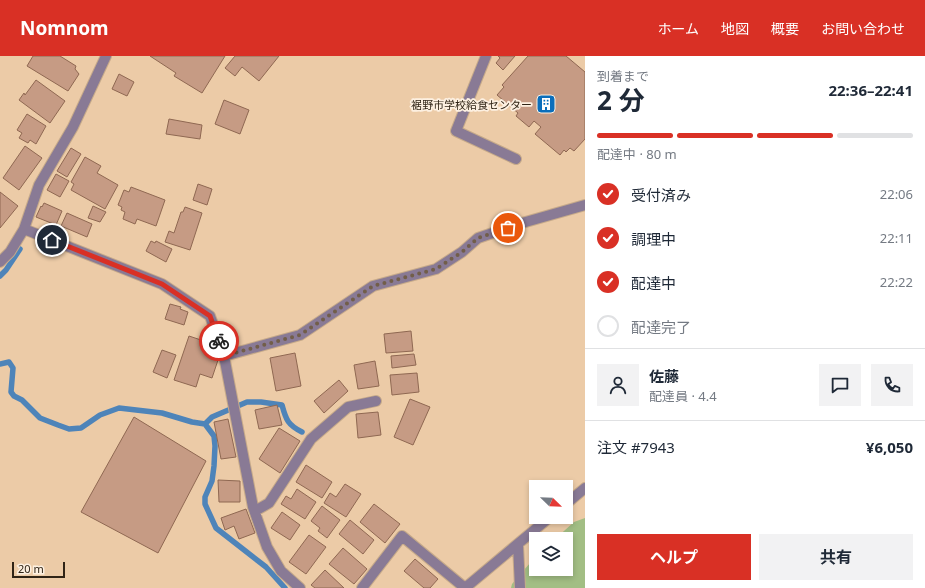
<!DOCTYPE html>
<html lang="ja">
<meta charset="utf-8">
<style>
:root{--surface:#fff;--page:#f2f2f3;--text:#1f2937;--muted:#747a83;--line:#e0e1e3;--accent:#d93025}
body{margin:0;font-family:"Noto Sans","Noto Sans JP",sans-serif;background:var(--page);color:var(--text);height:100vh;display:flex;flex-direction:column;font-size:15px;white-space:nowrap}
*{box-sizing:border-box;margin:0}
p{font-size:13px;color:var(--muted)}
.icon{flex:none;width:22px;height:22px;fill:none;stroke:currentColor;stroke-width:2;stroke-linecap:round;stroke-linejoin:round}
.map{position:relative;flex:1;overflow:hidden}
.panel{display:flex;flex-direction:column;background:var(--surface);width:340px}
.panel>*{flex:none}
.needle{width:26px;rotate:113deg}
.fabs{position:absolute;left:529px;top:424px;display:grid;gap:8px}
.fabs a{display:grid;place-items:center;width:44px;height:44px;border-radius:0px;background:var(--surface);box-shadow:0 2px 6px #0003;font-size:20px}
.scale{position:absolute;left:12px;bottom:10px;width:53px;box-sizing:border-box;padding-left:4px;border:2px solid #302416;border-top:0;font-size:11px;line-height:14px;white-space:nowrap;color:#302416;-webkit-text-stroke:3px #fdf0e1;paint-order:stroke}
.pin{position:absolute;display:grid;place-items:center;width:34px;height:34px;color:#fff;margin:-17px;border:2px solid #fff;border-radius:50%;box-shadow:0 1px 4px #0007}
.courier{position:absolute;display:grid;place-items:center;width:40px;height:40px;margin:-20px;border:3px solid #d93025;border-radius:50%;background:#fff;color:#222;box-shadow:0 1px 5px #0007}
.head em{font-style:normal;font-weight:700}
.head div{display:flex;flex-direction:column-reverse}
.head{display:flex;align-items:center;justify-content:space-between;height:68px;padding:0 12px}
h1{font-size:26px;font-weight:700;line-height:30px}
.bar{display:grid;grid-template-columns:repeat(4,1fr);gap:6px 4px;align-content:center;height:48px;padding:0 12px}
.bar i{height:5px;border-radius:3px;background:var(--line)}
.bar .on{background:var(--accent)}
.bar p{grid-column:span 4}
.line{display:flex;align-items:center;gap:10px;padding:0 12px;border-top:1px solid var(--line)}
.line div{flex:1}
.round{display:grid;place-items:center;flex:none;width:42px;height:42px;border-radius:0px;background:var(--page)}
ol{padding:0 12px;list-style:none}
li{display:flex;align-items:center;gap:12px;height:44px}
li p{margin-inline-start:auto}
li .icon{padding:4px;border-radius:50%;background:var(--accent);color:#fff;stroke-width:4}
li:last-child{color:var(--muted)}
li i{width:22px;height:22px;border:2px solid var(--line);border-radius:50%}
.cta{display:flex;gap:8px;margin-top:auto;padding:8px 12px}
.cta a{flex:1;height:46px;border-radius:0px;background:var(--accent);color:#fff;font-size:16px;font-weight:700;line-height:46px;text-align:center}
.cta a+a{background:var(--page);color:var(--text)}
header{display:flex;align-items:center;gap:24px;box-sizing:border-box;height:56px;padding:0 20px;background:var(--accent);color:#fff}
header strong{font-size:19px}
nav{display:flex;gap:22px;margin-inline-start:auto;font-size:14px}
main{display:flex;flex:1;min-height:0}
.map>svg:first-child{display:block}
</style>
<header>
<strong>Nomnom</strong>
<nav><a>ホーム</a><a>地図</a><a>概要</a><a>お問い合わせ</a></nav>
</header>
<main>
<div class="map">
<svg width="585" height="532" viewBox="0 0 585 532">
<rect width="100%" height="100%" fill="#eccba7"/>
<path fill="#a2be84" d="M585,462V532H511L512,528L536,500V513H566V483H555L574,466Z"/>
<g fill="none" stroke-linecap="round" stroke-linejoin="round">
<path stroke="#4e84b9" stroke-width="5.5" d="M0,220L6,214L20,193
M0,308L9,306L13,312L11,336L14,340L22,344L40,362L58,369L69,373L81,372L100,359L119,352L162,357L192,366L205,368L214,380L215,390L214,410L212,425L205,441V448L216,472L266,511L285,532
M205,368L212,361L247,346H261L282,349C286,364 288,369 302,376"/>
</g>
<path fill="#c69b84" stroke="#8f6852" d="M33,0H60L76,10L75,13L79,18L68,35L27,10Z
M150,0H225L202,37L174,20L176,17Z
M235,0H279L259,25L242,11L235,20L225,12Z
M498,0H515L503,14L496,7L500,2Z
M528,0H566L585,16V83L574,95L570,92L566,96L564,94L560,99L535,78L541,71L534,65L529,71L516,60L518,57L497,39L504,31L502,29Z
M119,18L134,26L127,40L112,33Z
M36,24L65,45L50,67L19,44L24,37L25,39Z
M224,44L249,54L240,78L215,68Z
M27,58L46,70L36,88L30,84L28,87L19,82L22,77L17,74Z
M169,63L202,69L200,83L166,78Z
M25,90L42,102L19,134L3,122Z
M71,92L81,98L67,121L57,115Z
M85,101L101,110L97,117L118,129L105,153L71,134L74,128L71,126Z
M56,118L69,125L60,141L47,134Z
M198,128L212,133L207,149L193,144Z
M131,131L165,144L156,170L137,163L135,168L123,163L125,156L121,154L122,151L118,149L124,134L129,136Z
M0,136L18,150L0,172Z
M44,147L62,155L56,169L36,161L41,150L42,151Z
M93,150L106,156L100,166L88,162Z
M185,151L202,157L190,194L165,186L169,175L174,177L181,156H183Z
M67,157L92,168L87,181L61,170Z
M151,185L155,187L156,185L172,193L166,206L146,195Z
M170,248L181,251L180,253L188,256L184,269L165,263Z
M411,275L413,295L386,297L384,278Z
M189,280L210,287L208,292L217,295L214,303L218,304L212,322L200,318L196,331L174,324Z
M162,294L176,299L167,322L153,316Z
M295,297L301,330L276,335L270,302Z
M414,298L416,309L392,312L391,300Z
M375,305L379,330L358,333L354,309Z
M417,317L419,336L392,339L390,319Z
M339,324L348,335L324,357L314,345Z
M410,343L430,351L413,389L394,381Z
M277,349L282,369L259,373L255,354Z
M378,356L381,379L358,382L356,358Z
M134,361L206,405L158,497L81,456Z
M228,363L236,401L221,403L214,366Z
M279,372L300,385L280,417L259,403Z
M306,409L332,426L322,442L296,426Z
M218,424L240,425V446H219Z
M345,428L361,438L346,461L324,447L330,437L336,441Z
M297,433L316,446L305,463L281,448L286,440L291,443Z
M374,448L400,468L385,487L360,466Z
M322,450L340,464L327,482L318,475L320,472L311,465Z
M246,453L255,477L239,483L234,470L225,474L221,462Z
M282,456L300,469L290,484L271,472Z
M350,464L374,484L363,498L339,478Z
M309,479L326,491L306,518L289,506Z
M343,492L367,513L354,528L329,508Z
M415,503L438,523L430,532H424L404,515Z
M325,514L344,532H315L311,529Z"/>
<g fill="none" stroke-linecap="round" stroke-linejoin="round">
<defs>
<path id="minor" d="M486,0L456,75L516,103
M24,173L162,228L210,260L224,300L253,451L267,491L281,515L300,532
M0,206L10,196L24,173L39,129L73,71L106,0
M224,300L300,279L373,230L436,213L462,196L478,182L522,167L585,149
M566,448L585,432
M255,455L269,447L311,383L348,351L376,345
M518,488L520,532
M362,532L402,480L465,532
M465,532L550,461"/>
</defs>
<use href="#minor" stroke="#c6aa8a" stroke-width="12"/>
<use href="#minor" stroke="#897a95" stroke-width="10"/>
</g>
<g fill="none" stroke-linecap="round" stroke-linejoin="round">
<path stroke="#725e49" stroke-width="4" stroke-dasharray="0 7.2" d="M219,285L224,300L300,279L373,230L436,213L462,196L478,182L508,172"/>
<path stroke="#d93025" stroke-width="5" d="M52,184L162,228L210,260L219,285"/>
</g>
<defs>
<symbol id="building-square" viewBox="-11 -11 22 22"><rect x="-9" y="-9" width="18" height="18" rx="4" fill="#0b6ebb" stroke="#fdf0e1"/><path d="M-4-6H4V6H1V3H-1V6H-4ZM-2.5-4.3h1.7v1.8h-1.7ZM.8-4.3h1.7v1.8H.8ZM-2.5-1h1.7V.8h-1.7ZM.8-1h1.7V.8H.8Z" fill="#fff"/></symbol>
</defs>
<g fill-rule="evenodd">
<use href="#building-square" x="535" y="37" width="22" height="22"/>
</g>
<g text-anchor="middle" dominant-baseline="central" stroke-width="3.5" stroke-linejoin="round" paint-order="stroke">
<g font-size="11" fill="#302416" stroke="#fdf0e1" text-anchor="end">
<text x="532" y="48">裾野市学校給食センター</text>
</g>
</g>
</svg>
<div class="fabs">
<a><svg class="needle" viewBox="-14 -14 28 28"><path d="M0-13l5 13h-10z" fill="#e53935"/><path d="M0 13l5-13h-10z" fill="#747a83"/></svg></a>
<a><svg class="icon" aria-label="layers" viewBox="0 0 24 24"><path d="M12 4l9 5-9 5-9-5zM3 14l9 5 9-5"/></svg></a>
</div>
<div class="scale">20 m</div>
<div class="pin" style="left:508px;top:172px;background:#ea580c"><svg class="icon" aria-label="bag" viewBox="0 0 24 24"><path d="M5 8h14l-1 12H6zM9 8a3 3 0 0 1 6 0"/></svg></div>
<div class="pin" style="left:52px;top:184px;background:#1f2937"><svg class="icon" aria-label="home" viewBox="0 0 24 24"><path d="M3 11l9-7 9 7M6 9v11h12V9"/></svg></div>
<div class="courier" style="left:219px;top:285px"><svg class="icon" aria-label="bike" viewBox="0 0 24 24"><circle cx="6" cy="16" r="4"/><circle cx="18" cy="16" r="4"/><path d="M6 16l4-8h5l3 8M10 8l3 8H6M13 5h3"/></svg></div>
</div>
<section class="panel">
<div class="head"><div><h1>2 分</h1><p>到着まで</p></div><em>22:36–22:41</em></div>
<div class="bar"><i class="on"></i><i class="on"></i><i class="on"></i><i></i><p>配達中 · 80 m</p></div>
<ol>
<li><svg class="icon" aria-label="check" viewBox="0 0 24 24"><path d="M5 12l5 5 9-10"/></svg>受付済み<p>22:06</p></li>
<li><svg class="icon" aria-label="check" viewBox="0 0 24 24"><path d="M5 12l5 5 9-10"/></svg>調理中<p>22:11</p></li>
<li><svg class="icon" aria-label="check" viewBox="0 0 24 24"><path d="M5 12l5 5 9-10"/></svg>配達中<p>22:22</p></li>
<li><i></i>配達完了</li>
</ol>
<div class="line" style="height:72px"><a class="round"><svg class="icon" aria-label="person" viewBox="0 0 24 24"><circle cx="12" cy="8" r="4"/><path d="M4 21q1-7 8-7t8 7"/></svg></a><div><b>佐藤</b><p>配達員 · 4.4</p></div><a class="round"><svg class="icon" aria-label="chat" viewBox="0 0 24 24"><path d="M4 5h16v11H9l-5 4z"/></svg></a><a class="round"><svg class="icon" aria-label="phone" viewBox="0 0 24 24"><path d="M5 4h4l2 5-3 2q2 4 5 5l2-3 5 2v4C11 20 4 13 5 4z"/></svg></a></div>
<div class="line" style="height:52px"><div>注文 #7943</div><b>¥6,050</b></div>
<div class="cta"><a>ヘルプ</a><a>共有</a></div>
</section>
</main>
